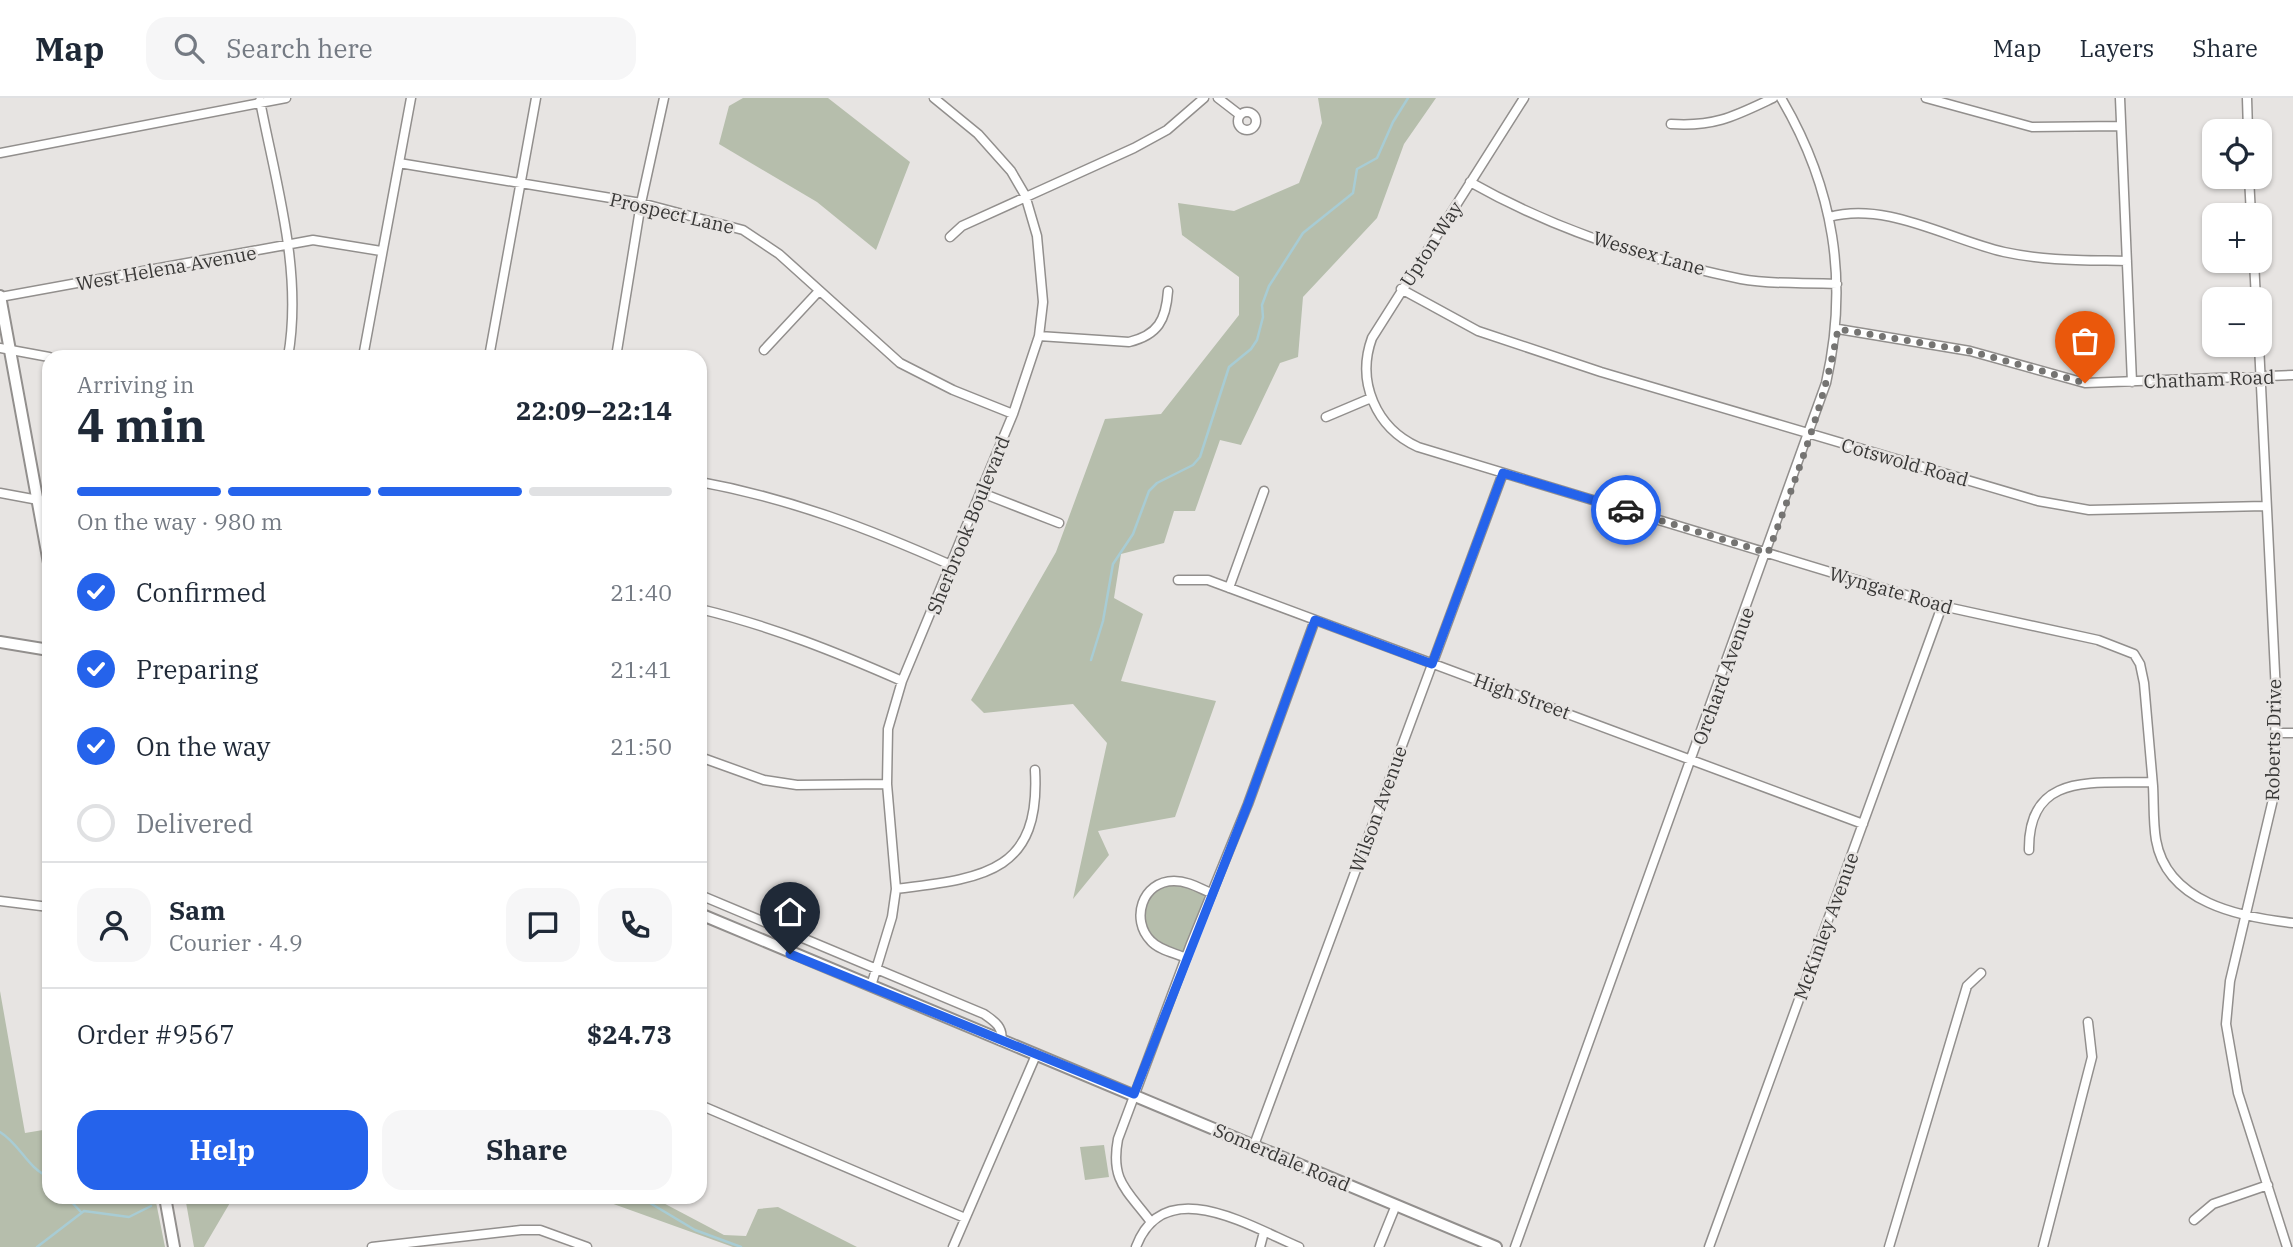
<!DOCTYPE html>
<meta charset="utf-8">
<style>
:root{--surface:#fff;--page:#f6f6f7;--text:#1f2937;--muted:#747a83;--line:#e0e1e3;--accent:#2563eb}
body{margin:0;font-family:"IBM Plex Serif",serif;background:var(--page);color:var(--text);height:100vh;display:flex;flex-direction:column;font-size:26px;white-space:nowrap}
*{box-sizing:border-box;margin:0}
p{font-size:23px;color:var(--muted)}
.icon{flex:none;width:38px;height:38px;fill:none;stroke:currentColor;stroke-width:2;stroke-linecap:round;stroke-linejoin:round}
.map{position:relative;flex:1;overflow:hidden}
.panel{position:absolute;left:42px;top:252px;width:665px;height:854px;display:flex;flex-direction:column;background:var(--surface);border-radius:21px;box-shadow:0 2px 5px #0004}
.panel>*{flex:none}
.buttons{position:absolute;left:2202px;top:21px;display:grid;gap:14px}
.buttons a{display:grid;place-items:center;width:70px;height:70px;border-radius:14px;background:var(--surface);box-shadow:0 2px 5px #0004;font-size:35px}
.pin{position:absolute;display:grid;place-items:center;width:60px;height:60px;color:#fff;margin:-72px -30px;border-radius:50% 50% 50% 0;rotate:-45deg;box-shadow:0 0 7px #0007}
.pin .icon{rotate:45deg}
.courier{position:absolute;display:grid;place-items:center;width:70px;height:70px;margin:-35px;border:5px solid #2563eb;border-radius:50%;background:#fff;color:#222;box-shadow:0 2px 9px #0007}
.summary em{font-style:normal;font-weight:700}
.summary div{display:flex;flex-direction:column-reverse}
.summary{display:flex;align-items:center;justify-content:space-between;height:119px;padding:0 35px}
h1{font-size:46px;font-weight:700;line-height:52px}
.bar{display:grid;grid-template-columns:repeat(4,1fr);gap:10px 7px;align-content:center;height:84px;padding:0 35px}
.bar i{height:9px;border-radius:5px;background:var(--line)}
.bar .on{background:var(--accent)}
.bar p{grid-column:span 4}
.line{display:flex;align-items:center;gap:18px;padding:0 35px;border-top:2px solid var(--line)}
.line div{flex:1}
.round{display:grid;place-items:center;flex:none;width:74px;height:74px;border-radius:21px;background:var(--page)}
ol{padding:0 35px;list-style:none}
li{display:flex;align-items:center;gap:21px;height:77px}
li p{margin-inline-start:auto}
li .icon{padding:7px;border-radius:50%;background:var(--accent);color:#fff;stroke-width:4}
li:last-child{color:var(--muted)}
li i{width:38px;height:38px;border:4px solid var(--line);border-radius:50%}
.cta{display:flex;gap:14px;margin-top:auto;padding:14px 35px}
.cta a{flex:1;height:80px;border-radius:21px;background:var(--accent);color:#fff;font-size:28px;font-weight:700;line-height:80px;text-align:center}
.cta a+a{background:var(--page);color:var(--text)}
header{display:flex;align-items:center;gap:42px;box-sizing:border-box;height:98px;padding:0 35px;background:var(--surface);border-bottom:2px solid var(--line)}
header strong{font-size:33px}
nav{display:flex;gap:38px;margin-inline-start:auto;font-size:24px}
.search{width:490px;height:63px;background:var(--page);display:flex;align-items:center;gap:18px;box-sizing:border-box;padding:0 24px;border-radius:21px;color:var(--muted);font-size:26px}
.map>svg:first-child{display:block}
</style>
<header>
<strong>Map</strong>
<div class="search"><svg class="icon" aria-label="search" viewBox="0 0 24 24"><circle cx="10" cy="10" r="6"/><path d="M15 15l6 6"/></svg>Search here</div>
<nav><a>Map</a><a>Layers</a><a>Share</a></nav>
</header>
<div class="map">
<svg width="2293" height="1149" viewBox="0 0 2293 1149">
<rect width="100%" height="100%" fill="#e7e4e2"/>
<path fill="#b6beac" d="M743,0H828L910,64L876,152L817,104L719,46L729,8Z
M1318,0H1436L1404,46L1377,120L1303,199L1298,259L1280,265L1241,347L1220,342L1195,413H1174L1164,445L1121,456L1114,500L1143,516L1121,583L1216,603L1175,719L1098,733L1109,757L1073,801L1107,645L1073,606L984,615L971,602L1056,454L1105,321L1161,316L1239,217V179L1182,137L1178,105L1234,113L1299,85L1322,25Z
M1168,784L1211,795L1186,860L1161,850L1143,834C1143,803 1141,800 1168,784Z
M0,893L25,1035L49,1031V1099H155L165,1149H0Z
M1104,1047L1109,1079L1085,1082L1080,1049Z
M185,1099H275L231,1103L204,1149H194Z
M594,1099H652L724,1137L746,1138L758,1111L778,1109L857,1149H733Z"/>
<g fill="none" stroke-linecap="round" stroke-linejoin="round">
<path stroke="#a8ccd4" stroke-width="2.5" d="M1091,562L1103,523L1113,466L1133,436L1149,393L1157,385L1193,367L1200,359L1229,269L1251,251L1257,242L1263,219L1262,207L1269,188L1303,135L1353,95L1357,71L1377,60L1393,24L1408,0
M0,1034C20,1046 27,1070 49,1079
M67,1099L81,1114
M640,1099L695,1132L741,1149
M177,1101L193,1099
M37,1149L84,1113L129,1119L151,1108"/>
<defs>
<path id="street" d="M1218,0L1240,17
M1524,0L1372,240C1356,284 1376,330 1418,349L1942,508L2098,542L2134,556L2140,566L2144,585C2147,619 2150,653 2153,688C2154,705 2153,724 2156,742C2167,805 2240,819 2293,825
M1926,0L2032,29L2121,28
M2120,0L2132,284
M2247,0L2248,33
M260,3C276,86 303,174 288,259
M1238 23a9 9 0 1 1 18 0a9 9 0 1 1-18 0Z
M1671,26C1715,29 1735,18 1773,0
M0,55L286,0
M399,65L641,105L743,132L779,156L900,265L953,292L1013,316
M2249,79L2251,117
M1470,84C1553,131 1648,162 1741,181C1772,187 1806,184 1837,186
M1829,119C1886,103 1948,141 2004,154C2045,163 2085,162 2127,163
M950,139L962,128L1134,50L1167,32L1204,0
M2254,163L2256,201
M1401,191L1478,233L1601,274L2038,403L2089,412L2265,408
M0,199L313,142L381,153
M1838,231L1970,253L2085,285L2293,277
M1039,238L1129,244C1158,237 1166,222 1168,193
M2259,247L2276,595L2274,697L2230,883L2226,926L2238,995L2287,1149
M0,250L49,259
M764,252L818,194
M363,259L411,0
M489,259L536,0
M616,259L641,105L664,0
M1326,319L1371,300
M700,384C789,400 870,431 953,468
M0,395L49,404
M982,395L1059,425
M1178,482H1208L1863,726
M1229,490L1264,393
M700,511C771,528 836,554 902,583
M2275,635H2293
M700,659L764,682L797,687L887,686
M2029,752C2028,673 2094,686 2152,684
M896,791C982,780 1041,776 1035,672
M700,797L984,916C994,923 1004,929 1001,943
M0,803L49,809
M1186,860C1175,855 1159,852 1151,843C1130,822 1142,783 1174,783C1188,783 1199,790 1211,795
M871,888L892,819L896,791L887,686L888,631L902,583L1013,316L1039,238L1043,204L1037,138L1025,97L1011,73L978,36L934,0
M700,1007L965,1120
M1254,1047L1503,375
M2194,1122L2213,1106L2268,1087
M1151,1124C1127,1092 1110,1083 1118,1041L1191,846L1248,706L1315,522
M372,1149L521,1132H540L587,1149
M953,1149L1036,957
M1136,1149C1164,1074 1251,1129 1299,1149
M1260,1149L1264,1134
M1379,1149L1396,1107
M1515,1149L1826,285C1849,183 1834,90 1781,0
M1709,1149L1942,508
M1889,1149L1967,888L1981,875
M2043,1149L2092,959L2088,924"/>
<path id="secondary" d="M0,198L49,465
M0,544L49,552
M700,816L1496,1149
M165,1099L174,1149"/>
</defs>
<use href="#street" stroke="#928f8d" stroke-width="11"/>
<use href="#secondary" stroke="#928f8d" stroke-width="14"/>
<use href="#street" stroke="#fff" stroke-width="8"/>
<use href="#secondary" stroke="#fff" stroke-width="10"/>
</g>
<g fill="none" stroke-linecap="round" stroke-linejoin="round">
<path stroke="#757472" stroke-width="7" stroke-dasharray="0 12.6" d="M1626,412L1768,455C1795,382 1824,308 1838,231L1970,253L2085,285"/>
<path stroke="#2563eb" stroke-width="9" d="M790,856L1134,996L1248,706L1315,522L1432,566L1503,375L1626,412"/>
</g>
<g text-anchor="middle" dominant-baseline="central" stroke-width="5" stroke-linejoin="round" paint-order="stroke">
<g font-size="19" fill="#383736" stroke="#e7e4e2">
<text transform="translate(672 115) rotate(13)">Prospect Lane</text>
<text transform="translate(1431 146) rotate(-57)">Upton Way</text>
<text transform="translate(1649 155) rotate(16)">Wessex Lane</text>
<text transform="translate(166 170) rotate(-10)">West Helena Avenue</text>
<text transform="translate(2209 281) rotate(-2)">Chatham Road</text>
<text transform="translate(1905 364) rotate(16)">Cotswold Road</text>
<text transform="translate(968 427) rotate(-68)">Sherbrook Boulevard</text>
<text transform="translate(1891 492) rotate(16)">Wyngate Road</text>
<text transform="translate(1723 578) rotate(-70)">Orchard Avenue</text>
<text transform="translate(1522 598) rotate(20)">High Street</text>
<text transform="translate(2273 642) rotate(-89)">Roberts Drive</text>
<text transform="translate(1378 711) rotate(-70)">Wilson Avenue</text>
<text transform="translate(1826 828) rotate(-70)">McKinley Avenue</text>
<text transform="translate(1282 1059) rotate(23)">Somerdale Road</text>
</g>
</g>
</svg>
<div class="buttons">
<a><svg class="icon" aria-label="locate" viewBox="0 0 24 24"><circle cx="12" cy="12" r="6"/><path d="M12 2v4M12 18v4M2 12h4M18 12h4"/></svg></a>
<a>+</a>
<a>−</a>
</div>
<div class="pin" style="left:2085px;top:285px;background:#ea580c"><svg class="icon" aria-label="bag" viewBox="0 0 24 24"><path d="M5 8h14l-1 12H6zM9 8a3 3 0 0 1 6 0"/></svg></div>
<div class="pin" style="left:790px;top:856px;background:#1f2937"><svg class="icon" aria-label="home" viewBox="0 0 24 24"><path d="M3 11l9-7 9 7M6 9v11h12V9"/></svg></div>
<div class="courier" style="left:1626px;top:412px"><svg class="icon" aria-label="car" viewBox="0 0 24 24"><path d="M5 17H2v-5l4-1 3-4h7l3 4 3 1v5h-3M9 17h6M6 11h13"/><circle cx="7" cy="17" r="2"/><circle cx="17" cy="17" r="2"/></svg></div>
<section class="panel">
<div class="summary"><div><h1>4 min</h1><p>Arriving in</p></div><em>22:09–22:14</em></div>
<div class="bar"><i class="on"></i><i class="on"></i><i class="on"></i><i></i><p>On the way · 980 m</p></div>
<ol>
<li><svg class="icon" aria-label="check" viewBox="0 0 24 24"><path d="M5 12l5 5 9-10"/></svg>Confirmed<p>21:40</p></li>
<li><svg class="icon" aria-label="check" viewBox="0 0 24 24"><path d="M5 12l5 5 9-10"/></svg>Preparing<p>21:41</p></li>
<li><svg class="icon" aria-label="check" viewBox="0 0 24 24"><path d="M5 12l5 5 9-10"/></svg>On the way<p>21:50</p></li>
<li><i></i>Delivered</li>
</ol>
<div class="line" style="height:126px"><a class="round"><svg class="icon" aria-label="person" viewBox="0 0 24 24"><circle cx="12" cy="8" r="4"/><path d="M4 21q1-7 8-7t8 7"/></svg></a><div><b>Sam</b><p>Courier · 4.9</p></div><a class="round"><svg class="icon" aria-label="chat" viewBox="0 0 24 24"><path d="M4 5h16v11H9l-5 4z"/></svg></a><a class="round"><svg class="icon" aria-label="phone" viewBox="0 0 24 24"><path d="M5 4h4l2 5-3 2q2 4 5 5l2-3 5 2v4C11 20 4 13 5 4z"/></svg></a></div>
<div class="line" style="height:91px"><div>Order #9567</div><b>$24.73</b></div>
<div class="cta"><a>Help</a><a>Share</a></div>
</section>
</div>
